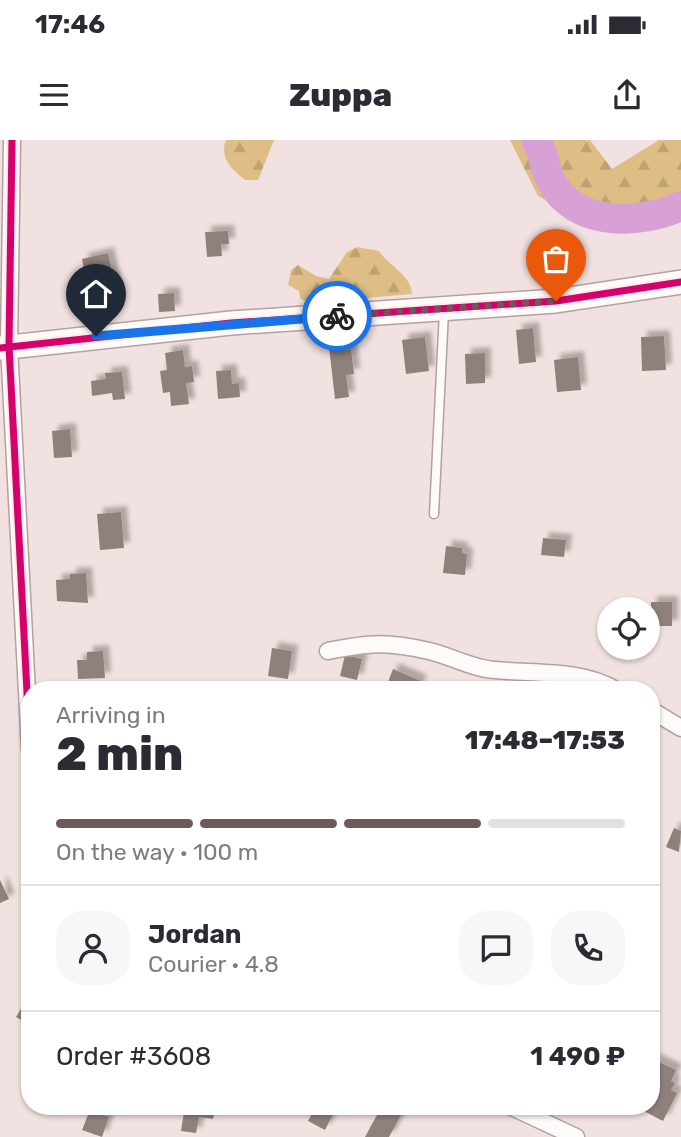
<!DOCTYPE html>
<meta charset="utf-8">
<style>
:root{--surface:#fff;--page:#f7f7f7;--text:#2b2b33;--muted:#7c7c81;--line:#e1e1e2;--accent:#6f5958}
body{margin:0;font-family:Rubik,sans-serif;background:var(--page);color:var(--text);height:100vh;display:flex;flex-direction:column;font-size:26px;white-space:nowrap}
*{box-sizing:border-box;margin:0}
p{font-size:23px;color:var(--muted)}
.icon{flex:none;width:38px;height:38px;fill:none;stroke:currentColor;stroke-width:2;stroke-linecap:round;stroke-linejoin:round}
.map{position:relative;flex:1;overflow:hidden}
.side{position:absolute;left:21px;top:541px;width:639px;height:434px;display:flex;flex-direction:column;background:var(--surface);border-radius:28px;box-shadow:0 2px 5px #0004}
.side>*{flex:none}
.fabs{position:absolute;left:597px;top:457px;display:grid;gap:14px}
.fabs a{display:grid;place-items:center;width:63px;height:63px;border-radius:50%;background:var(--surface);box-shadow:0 2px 5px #0004;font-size:35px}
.pin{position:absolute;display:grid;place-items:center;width:60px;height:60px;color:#fff;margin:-72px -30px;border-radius:50% 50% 50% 0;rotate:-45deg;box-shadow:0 0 7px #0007}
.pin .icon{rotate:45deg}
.courier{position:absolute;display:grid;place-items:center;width:70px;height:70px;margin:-35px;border:5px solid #1a73e8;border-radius:50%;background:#fff;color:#222;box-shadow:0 2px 9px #0007}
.summary em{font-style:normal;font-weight:800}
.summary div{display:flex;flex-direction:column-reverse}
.summary{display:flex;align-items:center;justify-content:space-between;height:119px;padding:0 35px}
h1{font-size:46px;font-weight:800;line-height:52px}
.bar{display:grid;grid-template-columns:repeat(4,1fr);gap:10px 7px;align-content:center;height:84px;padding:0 35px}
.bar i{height:9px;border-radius:5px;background:var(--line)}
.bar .on{background:var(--accent)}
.bar p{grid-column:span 4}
.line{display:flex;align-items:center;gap:18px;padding:0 35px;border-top:2px solid var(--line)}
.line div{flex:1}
.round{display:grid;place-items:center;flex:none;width:74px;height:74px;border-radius:28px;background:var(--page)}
.status{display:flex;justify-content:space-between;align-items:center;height:49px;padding:0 35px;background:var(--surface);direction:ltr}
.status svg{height:19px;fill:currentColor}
header{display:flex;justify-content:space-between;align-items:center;height:91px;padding:0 35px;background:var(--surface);font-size:32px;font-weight:800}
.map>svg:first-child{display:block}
</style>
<div class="status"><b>17:46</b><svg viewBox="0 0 49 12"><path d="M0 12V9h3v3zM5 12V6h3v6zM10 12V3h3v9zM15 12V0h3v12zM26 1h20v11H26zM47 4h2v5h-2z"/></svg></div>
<header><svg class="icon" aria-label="menu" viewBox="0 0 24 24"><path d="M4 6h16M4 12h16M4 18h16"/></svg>Zuppa<svg class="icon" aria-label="share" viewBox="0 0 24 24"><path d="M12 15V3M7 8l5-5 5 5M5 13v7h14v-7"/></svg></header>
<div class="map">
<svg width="681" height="997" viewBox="0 0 681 997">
<defs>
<pattern id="forest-firs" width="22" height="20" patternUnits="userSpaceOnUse" patternTransform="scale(1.75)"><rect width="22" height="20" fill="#debe85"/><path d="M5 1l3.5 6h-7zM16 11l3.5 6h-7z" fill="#bea272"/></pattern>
<filter id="shadow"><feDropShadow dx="6" dy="-6" stdDeviation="2" flood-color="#0004"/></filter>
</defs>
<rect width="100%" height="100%" fill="#f1e1e0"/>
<path fill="url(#forest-firs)" d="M226,0H274L258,40H245C232,30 219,18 226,0Z
M510,0H590L612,29L659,0H681V73L603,90L538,56Z
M357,107L379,111C389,126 412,136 412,154L308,163L300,158L299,151L288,145L291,130L298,125L316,136L329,139L347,112Z"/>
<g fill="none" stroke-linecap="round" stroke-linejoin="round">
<path stroke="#d7a1d5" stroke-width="30" d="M536,0C544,12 544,28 551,41C575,87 640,85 681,66"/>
</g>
<path fill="#90807b" filter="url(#shadow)" d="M228,91L229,104H221L222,116L207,117L205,92Z
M108,113L116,149L98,153L93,132L85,134L82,119Z
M174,153L175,171L159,172L158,154Z
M533,188L536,222L519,224L516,190Z
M664,196L666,230L642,231L641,197Z
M425,197L429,231L406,234L402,200Z
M344,205L345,210L351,209L354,234L346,235L349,257L335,259L329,207Z
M183,210L185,227L192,226L194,242L186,243L189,264L171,266L170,252L163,253L160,231L167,230L165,213Z
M485,213V243L466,244L465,214Z
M578,217L581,250L557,252L554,220Z
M231,230L232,244L239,243L240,257L218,259L216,231Z
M122,232L125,259L113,260L112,253L92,256L91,241L106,239L105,233Z
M70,289L72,317L54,318L52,291Z
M121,372L124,408L100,410L97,374Z
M543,398L566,400L564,417L541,415Z
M446,406L462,408V413L467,414L465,435L443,433Z
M86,433L88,463L57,461L56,440L70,439V434Z
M651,462H672V486H650Z
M272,508L292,511L288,539L268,536Z
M103,511L105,538L78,539L77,520H87V512Z
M345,515L362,519L357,540L340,536Z
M393,529L421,541L417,550H385Z
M674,688L681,691L679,712L666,707Z
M0,740L9,759L0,763Z
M30,854V885L16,877Z
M653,919L676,930L671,941L675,943L671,950L677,953L663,981L638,968L651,966Z
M189,966H216L213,979L199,977L196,993L181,991L184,972L188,973Z
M316,966H337L325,990L308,981Z
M382,966L401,975L389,997H365Z
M90,970L109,977L102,997L82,990Z"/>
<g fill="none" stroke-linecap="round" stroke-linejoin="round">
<defs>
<path id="lane" d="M434,374L444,171"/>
<path id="street" d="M12,0L9,206L30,610
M328,511C369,503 387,501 429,511C451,516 473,529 495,530C535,534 581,529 616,550
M651,570L681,588
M510,966L576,997"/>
<path id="secondary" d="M0,208L231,183L556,161L681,142"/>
</defs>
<use href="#lane" stroke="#b4a1a0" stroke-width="11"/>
<use href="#street" stroke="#b4a1a0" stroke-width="19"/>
<use href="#secondary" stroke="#b4a1a0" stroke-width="26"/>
<use href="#lane" stroke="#fdfafa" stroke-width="8"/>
<use href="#street" stroke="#fdfafa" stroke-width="16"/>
<use href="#secondary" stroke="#fdfafa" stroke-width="23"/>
<defs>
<path id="cycleway" d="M12,0L9,206L30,610
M0,208L231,183L556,161L681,142"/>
</defs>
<use href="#cycleway" stroke="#fcecea" stroke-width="11"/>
<use href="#cycleway" stroke="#d6006c" stroke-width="7"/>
</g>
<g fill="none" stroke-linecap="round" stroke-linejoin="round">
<path stroke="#6f5958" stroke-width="7" stroke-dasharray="0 12.6" d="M337,176L556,161"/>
<path stroke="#1a73e8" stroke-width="9" d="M96,196L337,176"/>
</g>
</svg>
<div class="fabs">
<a><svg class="icon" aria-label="locate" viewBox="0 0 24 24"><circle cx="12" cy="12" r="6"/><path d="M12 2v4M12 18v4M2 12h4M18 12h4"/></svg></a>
</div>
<div class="pin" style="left:556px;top:161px;background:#ea580c"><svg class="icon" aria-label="bag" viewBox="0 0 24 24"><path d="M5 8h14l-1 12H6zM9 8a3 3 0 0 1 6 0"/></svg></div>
<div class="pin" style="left:96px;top:196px;background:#1f2937"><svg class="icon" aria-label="home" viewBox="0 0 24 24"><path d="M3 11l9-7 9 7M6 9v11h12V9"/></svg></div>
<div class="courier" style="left:337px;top:176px"><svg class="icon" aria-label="bike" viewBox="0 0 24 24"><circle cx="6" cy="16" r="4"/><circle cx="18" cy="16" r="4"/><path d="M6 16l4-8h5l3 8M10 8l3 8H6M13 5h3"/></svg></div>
<section class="side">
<div class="summary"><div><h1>2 min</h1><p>Arriving in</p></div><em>17:48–17:53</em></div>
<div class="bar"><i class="on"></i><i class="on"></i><i class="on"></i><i></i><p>On the way · 100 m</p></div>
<div class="line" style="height:126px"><a class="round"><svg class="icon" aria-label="person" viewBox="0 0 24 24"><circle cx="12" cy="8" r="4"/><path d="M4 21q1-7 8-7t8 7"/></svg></a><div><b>Jordan</b><p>Courier · 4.8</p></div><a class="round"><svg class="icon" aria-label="chat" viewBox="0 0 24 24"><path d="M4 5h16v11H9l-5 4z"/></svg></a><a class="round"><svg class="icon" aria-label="phone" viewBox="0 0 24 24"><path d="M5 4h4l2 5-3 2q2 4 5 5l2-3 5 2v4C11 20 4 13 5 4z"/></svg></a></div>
<div class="line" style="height:91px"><div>Order #3608</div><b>1 490 ₽</b></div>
</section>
</div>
